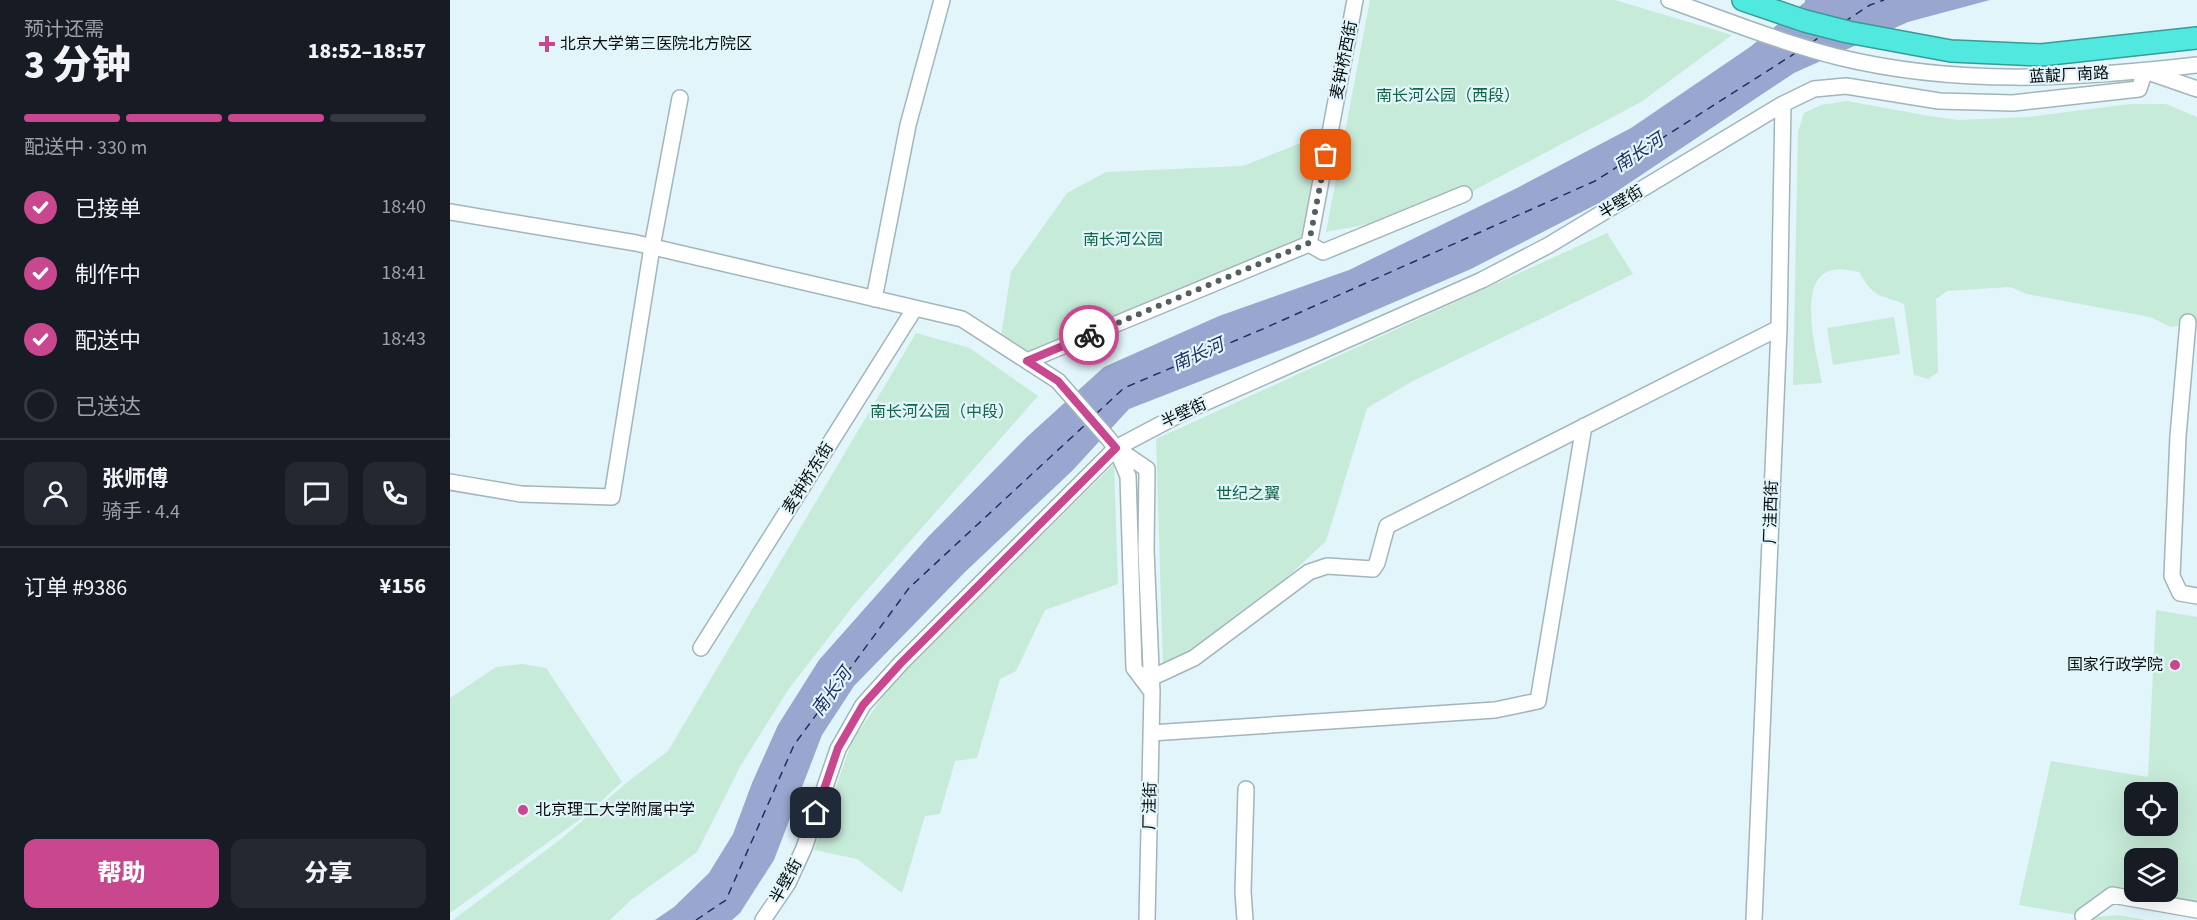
<!DOCTYPE html>
<html lang="zh">
<meta charset="utf-8">
<style>
:root{--surface:#171b24;--page:#242831;--text:#f1f3f6;--muted:#9ea1a6;--line:#363941;--accent:#c9478f}
body{margin:0;font-family:"Source Sans 3","Noto Sans SC",sans-serif;background:var(--page);color:var(--text);height:100vh;display:flex;flex-direction:column;font-size:22px;white-space:nowrap}
*{box-sizing:border-box;margin:0}
p{font-size:20px;color:var(--muted)}
.icon{flex:none;width:33px;height:33px;fill:none;stroke:currentColor;stroke-width:2;stroke-linecap:round;stroke-linejoin:round}
.map{position:relative;flex:1;overflow:hidden}
.side{display:flex;flex-direction:column;background:var(--surface);width:450px}
.side>*{flex:none}
.controls{position:absolute;left:1674px;top:782px;display:grid;gap:12px}
.controls a{display:grid;place-items:center;width:54px;height:54px;border-radius:12px;background:var(--surface);box-shadow:0 6px 24px #0002;font-size:30px}
.pin{position:absolute;display:grid;place-items:center;width:51px;height:51px;color:#fff;margin:-26px;border-radius:12px;box-shadow:0 3px 9px #0006}
.courier{position:absolute;display:grid;place-items:center;width:60px;height:60px;margin:-30px;border:4px solid #c9478f;border-radius:50%;background:#fff;color:#222;box-shadow:0 2px 8px #0007}
.headline em{font-style:normal;font-weight:800}
.headline div{display:flex;flex-direction:column-reverse}
.headline{display:flex;align-items:center;justify-content:space-between;height:102px;padding:0 24px}
h1{font-size:39px;font-weight:800;line-height:45px}
.bar{display:grid;grid-template-columns:repeat(4,1fr);gap:9px 6px;align-content:center;height:72px;padding:0 24px}
.bar i{height:8px;border-radius:4px;background:var(--line)}
.bar .on{background:var(--accent)}
.bar p{grid-column:span 4}
.line{display:flex;align-items:center;gap:15px;padding:0 24px;border-top:2px solid var(--line)}
.line div{flex:1}
.round{display:grid;place-items:center;flex:none;width:63px;height:63px;border-radius:12px;background:var(--page)}
ol{padding:0 24px;list-style:none}
li{display:flex;align-items:center;gap:18px;height:66px}
li p{margin-inline-start:auto}
li .icon{padding:6px;border-radius:50%;background:var(--accent);color:#fff;stroke-width:4}
li:last-child{color:var(--muted)}
li i{width:33px;height:33px;border:3px solid var(--line);border-radius:50%}
.action{display:flex;gap:12px;margin-top:auto;padding:12px 24px}
.action a{flex:1;height:69px;border-radius:12px;background:var(--accent);color:#fff;font-size:24px;font-weight:800;line-height:69px;text-align:center}
.action a+a{background:var(--page);color:var(--text)}
main{display:flex;flex:1;min-height:0}
.map>svg:first-child{display:block}
</style>
<main>
<section class="side">
<div class="headline"><div><h1>3 分钟</h1><p>预计还需</p></div><em>18:52–18:57</em></div>
<div class="bar"><i class="on"></i><i class="on"></i><i class="on"></i><i></i><p>配送中 · 330 m</p></div>
<ol>
<li><svg class="icon" aria-label="check" viewBox="0 0 24 24"><path d="M5 12l5 5 9-10"/></svg>已接单<p>18:40</p></li>
<li><svg class="icon" aria-label="check" viewBox="0 0 24 24"><path d="M5 12l5 5 9-10"/></svg>制作中<p>18:41</p></li>
<li><svg class="icon" aria-label="check" viewBox="0 0 24 24"><path d="M5 12l5 5 9-10"/></svg>配送中<p>18:43</p></li>
<li><i></i>已送达</li>
</ol>
<div class="line" style="height:108px"><a class="round"><svg class="icon" aria-label="person" viewBox="0 0 24 24"><circle cx="12" cy="8" r="4"/><path d="M4 21q1-7 8-7t8 7"/></svg></a><div><b>张师傅</b><p>骑手 · 4.4</p></div><a class="round"><svg class="icon" aria-label="chat" viewBox="0 0 24 24"><path d="M4 5h16v11H9l-5 4z"/></svg></a><a class="round"><svg class="icon" aria-label="phone" viewBox="0 0 24 24"><path d="M5 4h4l2 5-3 2q2 4 5 5l2-3 5 2v4C11 20 4 13 5 4z"/></svg></a></div>
<div class="line" style="height:78px"><div>订单 #9386</div><b>¥156</b></div>
<div class="action"><a>帮助</a><a>分享</a></div>
</section>
<div class="map">
<svg width="1747" height="920" viewBox="0 0 1747 920">
<rect width="100%" height="100%" fill="#e2f5fa"/>
<path fill="#c7ebd9" fill-rule="evenodd" d="M920,0H1165L1282,35L1191,102L983,212L876,232Z
M1397,101L1479,116L1509,120L1578,117L1680,104H1716L1747,117V323L1721,327L1700,317L1577,294L1560,287L1497,291L1486,299L1488,372L1478,379L1464,375L1454,304C1427,293 1425,299 1409,272C1398,270 1388,267 1377,272C1347,286 1368,359 1372,383L1343,385L1348,132L1354,113L1371,105Z
M871,135L852,240L575,353L551,336L561,272L617,193L656,172L793,166Z
M1157,233L1183,274L963,381L917,408L876,541L744,665L713,667L706,439Z
M1444,317L1450,354L1383,365L1377,328Z
M466,333L520,348L588,396L403,606L338,690L291,765L247,852L181,900L160,920H3L111,839L180,780L218,751Z
M664,464L668,584L595,610L566,671L550,679L527,758L505,761L490,814L475,816L452,893L407,859L364,850L402,741L441,685Z
M1706,610L1747,617V915L1651,899L1627,915L1569,905L1601,761L1698,777ZM1684,792H1718V825H1684ZM1684,858H1718V891H1684Z
M72,664L96,668L172,782L136,815L0,913V698L46,667Z
M1668,915L1696,920H1637L1643,917Z"/>
<path fill="#99a7d0" d="M1355,0H1540L1458,22L1344,73L1151,202L1021,269L861,338L679,409L623,470L515,572L404,686L372,735L324,860L290,913L282,920H205L224,907L259,873L283,834L302,783L328,725L369,660L478,537L578,436L654,367L769,316L899,270L1067,188L1181,128L1300,47L1355,2Z"/>
<g fill="none" stroke-linecap="round" stroke-linejoin="round">
<path stroke="#222f62" stroke-width="1.5" stroke-dasharray="8 6" stroke-linecap="butt" d="M1394,22L1420,5L1434,0
M1361,43L1372,35
M646,414L674,388L815,328L1145,181L1347,52
M246,920L276,900L344,745L459,588L636,424"/>
<defs>
<path id="minor" d="M1219,0C1275,20 1330,42 1388,57C1506,86 1627,79 1747,65
M0,212L186,243L512,319L608,381L658,438L666,448L678,476L684,668L702,692
M859,244L873,252L1014,194
M424,299L458,125L492,0
M1738,322L1728,436L1722,576L1730,593L1747,596
M577,361L859,244L905,0
M666,448L697,469L696,550L702,692L697,920
M0,482L71,494L162,497L202,247L230,98
M251,648L465,308
M701,678L744,658L859,572L877,566L923,569L927,563L937,526L1329,328
M701,733L1045,710L1088,701L1134,426
M1633,916L1662,895L1747,910
M313,920L338,883L354,848L388,749L413,705L451,663L666,448L734,412L1032,280L1099,245L1333,104L1364,89L1396,86L1489,101L1563,103L1689,89L1695,71L1747,89
M795,920L793,892L796,789
M1304,920L1329,328L1333,104"/>
<path id="highway" d="M1293,0L1355,21L1398,32L1501,51L1591,55L1747,38"/>
</defs>
<use href="#minor" stroke="#a2b5ba" stroke-width="18"/>
<use href="#highway" stroke="#379c97" stroke-width="24"/>
<use href="#minor" stroke="#fff" stroke-width="15"/>
<use href="#highway" stroke="#51e8e0" stroke-width="21"/>
</g>
<g fill="none" stroke-linecap="round" stroke-linejoin="round">
<path stroke="#545f62" stroke-width="6" stroke-dasharray="0 10.8" d="M639,335L859,243L876,155"/>
<path stroke="#c9478f" stroke-width="8" d="M366,813L388,748L413,705L451,663L666,448L608,381L577,361L639,335"/>
</g>
<g fill="#c9478f" stroke="#e2f5fa" stroke-width="2">
<path d="M94 35h6v6h6v6h-6v6h-6v-6h-6v-6h6z"/>
<circle cx="1725" cy="665" r="6"/>
<circle cx="73" cy="810" r="6"/>
</g>
<g text-anchor="middle" dominant-baseline="central" stroke-width="4.5" stroke-linejoin="round" paint-order="stroke">
<g font-size="16" fill="#080e10" stroke="#e2f5fa" text-anchor="start">
<text x="110" y="44">北京大学第三医院北方院区</text>
<text x="1713" y="665" text-anchor="end">国家行政学院</text>
<text x="85" y="810">北京理工大学附属中学</text>
</g>
<g font-size="16" fill="#080e10" stroke="#e2f5fa">
<text transform="translate(894 60) rotate(-79)">麦钟桥西街</text>
<text transform="translate(1619 75) rotate(-3)">蓝靛厂南路</text>
<text transform="translate(1171 202) rotate(-31)">半壁街</text>
<text transform="translate(734 413) rotate(-25)">半壁街</text>
<text transform="translate(358 478) rotate(-58)">麦钟桥东街</text>
<text transform="translate(1321 512) rotate(-88)">厂洼西街</text>
<text transform="translate(700 806) rotate(-89)">厂洼街</text>
<text transform="translate(336 881) rotate(-61)">半壁街</text>
</g>
<g font-size="16" fill="#126648" stroke="#e2f5fa">
<text x="998" y="96">南长河公园（西段）</text>
<text x="673" y="240">南长河公园</text>
<text x="492" y="412">南长河公园（中段）</text>
<text x="798" y="494">世纪之翼</text>
</g>
<g font-size="18" font-style="italic" fill="#222f62" stroke="#e2f5fa">
<text transform="translate(1189 153) rotate(-33)">南长河</text>
<text transform="translate(748 355) rotate(-24)">南长河</text>
<text transform="translate(382 692) rotate(-54)">南长河</text>
</g>
</g>
</svg>
<div class="controls">
<a><svg class="icon" aria-label="locate" viewBox="0 0 24 24"><circle cx="12" cy="12" r="6"/><path d="M12 2v4M12 18v4M2 12h4M18 12h4"/></svg></a>
<a><svg class="icon" aria-label="layers" viewBox="0 0 24 24"><path d="M12 4l9 5-9 5-9-5zM3 14l9 5 9-5"/></svg></a>
</div>
<div class="pin" style="left:876px;top:155px;background:#ea580c"><svg class="icon" aria-label="bag" viewBox="0 0 24 24"><path d="M5 8h14l-1 12H6zM9 8a3 3 0 0 1 6 0"/></svg></div>
<div class="pin" style="left:366px;top:813px;background:#1f2937"><svg class="icon" aria-label="home" viewBox="0 0 24 24"><path d="M3 11l9-7 9 7M6 9v11h12V9"/></svg></div>
<div class="courier" style="left:639px;top:335px"><svg class="icon" aria-label="bike" viewBox="0 0 24 24"><circle cx="6" cy="16" r="4"/><circle cx="18" cy="16" r="4"/><path d="M6 16l4-8h5l3 8M10 8l3 8H6M13 5h3"/></svg></div>
</div>
</main>
